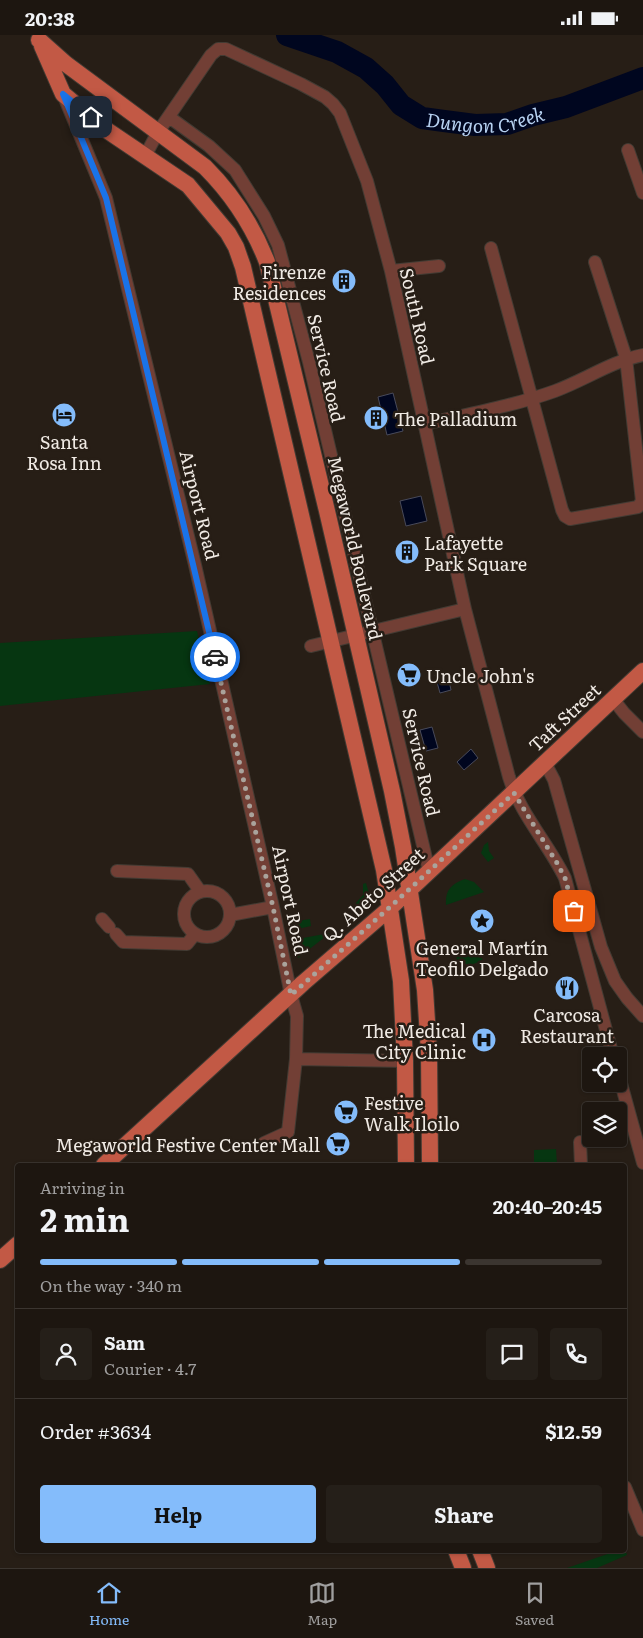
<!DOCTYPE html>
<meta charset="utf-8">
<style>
:root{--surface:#1d1610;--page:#251f19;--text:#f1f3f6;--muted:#a09f9f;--line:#3b3530;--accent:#84bcfb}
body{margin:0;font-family:Literata,serif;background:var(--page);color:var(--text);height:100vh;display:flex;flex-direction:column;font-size:19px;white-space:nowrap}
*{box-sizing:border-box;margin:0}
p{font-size:16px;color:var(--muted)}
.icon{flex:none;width:28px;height:28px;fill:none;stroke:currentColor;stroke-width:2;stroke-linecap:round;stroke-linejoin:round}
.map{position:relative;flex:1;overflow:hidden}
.sheet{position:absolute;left:15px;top:1128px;width:612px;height:390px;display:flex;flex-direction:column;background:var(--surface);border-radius:5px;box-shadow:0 1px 4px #0004,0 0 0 1px var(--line)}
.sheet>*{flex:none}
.fabs{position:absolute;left:582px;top:1012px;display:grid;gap:10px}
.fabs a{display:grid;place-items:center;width:45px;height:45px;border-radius:5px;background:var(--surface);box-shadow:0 1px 4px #0004,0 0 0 1px var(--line);font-size:25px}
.pin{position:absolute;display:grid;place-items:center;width:42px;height:42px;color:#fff;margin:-21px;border-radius:10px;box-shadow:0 2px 8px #0006}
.courier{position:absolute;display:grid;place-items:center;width:50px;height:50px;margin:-25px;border:4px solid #1a73e8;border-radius:50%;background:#fff;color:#222;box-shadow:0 1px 6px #0007}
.summary em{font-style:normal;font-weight:700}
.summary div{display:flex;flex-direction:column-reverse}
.summary{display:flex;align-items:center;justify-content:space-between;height:85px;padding:0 25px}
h1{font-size:32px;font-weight:700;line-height:38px}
.bar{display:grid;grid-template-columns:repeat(4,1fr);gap:8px 5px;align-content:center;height:60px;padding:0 25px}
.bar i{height:6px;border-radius:4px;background:var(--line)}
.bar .on{background:var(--accent)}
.bar p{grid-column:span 4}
.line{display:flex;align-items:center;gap:12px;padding:0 25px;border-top:1px solid var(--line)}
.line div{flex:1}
.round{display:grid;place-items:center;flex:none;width:52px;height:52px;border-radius:5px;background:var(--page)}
.action{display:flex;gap:10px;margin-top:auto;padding:10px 25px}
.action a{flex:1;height:58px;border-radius:5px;background:var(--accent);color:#111;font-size:20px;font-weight:700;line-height:58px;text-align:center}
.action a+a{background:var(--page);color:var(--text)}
.status{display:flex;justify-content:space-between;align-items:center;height:35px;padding:0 25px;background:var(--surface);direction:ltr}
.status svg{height:14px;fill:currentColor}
.menu{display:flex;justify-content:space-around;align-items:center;height:70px;border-top:1px solid var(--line);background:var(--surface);font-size:14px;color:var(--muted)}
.menu a{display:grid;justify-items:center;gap:2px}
.menu .on{color:var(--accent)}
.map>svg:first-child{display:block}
</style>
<div class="status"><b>20:38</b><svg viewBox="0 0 49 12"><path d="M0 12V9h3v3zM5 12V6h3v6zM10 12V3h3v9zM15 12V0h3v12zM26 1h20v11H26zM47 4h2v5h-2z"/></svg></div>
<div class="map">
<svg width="643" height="1533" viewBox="0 0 643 1533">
<rect width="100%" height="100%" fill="#271e16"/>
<path fill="#063611" d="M197,596L210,649L0,671V608Z
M488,807L489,816L494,823L488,827L481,818L484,810Z
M465,844L474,847L484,857L446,870C445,855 451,849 465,844Z
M366,848L370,862L357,872L356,868L363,860V849Z
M310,884L311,891L293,895L291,887Z
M330,898L298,923L296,921L292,905Z
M453,910L483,924C474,931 466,931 457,925Z
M556,1114L557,1130H534V1115Z
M619,1515H625L627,1520L597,1533H567Z"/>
<path fill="#00061f" stroke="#484a5a" d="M393,358L403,396L387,400L378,362Z
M421,461L427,486L406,491L400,466Z
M447,637L451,655L440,658L435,640Z
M432,692L438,713L426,716L420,695Z
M471,714L478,723L464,735L457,727Z"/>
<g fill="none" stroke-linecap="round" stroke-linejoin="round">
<path stroke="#00061f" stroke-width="22" id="s1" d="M287,0L337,17L366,33L385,50L401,70L422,83L444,86L475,90L507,89L533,80L566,72L643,43"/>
<defs>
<path id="minor" d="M63,59L106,163L195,530L273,872L291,960L297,981L296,1024L288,1097L264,1108
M169,82L209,111L235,135L264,181L278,210L309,327L429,836
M628,115L643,158
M145,121L158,97L211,20L218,14H226L301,49L325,62L333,69L340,78L367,146L391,236L465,574L509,742C520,779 548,808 565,843L613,1021
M491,213L562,475L565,481L570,484L638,472L642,466L626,323L595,227
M391,236L439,231
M425,389C468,379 513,371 555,356C585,345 612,326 643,320
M311,611L465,574
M613,664L624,678L643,697
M545,728L554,745L601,912L615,946L627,963L643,981
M117,836L188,839L200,856
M184 879a23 23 0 1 1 46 0a23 23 0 1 1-46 0Z
M230,880L273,872
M102,884L109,892
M116,899L123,907L187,909L195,899
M296,1024L405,1026
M619,1041L643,1128
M580,1107L581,1130
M625,1452L643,1495"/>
<path id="major" d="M39,5L66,29L205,132C233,160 253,191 267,227L327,476L392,756L403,812L425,955L429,1017L430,1130
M42,11L63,59L105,94L188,150L228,198L236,212L243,232L384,835L401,946L405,1026L406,1130
M104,1130L303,948L390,873L643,636
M0,1225L18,1209
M456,1515L463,1533
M480,1515L487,1533"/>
</defs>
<use href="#minor" stroke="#433b33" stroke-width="14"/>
<use href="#major" stroke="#433b33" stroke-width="18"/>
<use href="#minor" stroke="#723f35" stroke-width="12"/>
<use href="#major" stroke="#c25945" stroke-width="16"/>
</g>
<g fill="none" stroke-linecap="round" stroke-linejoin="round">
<path stroke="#aaa39c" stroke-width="5" stroke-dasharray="0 9" d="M215,622L273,872L291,960L390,872L514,758L557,828L565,843L574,876"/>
<path stroke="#1a73e8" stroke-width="6" d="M91,82L63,59L106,163L215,622"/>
</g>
<defs>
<symbol id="building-disc" viewBox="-11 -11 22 22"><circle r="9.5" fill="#84bcfb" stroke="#271e16"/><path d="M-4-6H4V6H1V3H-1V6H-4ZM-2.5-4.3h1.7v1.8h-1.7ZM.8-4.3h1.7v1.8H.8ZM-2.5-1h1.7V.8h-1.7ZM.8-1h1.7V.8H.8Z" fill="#111"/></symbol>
<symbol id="hotel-disc" viewBox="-11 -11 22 22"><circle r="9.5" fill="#84bcfb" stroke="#271e16"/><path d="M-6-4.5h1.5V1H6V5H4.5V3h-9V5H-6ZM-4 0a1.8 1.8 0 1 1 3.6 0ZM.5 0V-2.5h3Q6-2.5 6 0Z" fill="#111"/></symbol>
<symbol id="supermarket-disc" viewBox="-11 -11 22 22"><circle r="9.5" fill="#84bcfb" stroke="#271e16"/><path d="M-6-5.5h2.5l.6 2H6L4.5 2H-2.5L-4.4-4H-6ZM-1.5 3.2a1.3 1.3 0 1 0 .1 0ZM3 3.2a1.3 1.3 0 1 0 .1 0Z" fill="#111"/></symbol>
<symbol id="sight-disc" viewBox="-11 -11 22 22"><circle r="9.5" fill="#84bcfb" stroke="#271e16"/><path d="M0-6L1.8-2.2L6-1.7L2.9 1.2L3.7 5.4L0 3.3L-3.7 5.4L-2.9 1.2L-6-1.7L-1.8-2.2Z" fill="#111"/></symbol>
<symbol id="restaurant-disc" viewBox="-11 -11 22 22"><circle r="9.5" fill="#84bcfb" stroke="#271e16"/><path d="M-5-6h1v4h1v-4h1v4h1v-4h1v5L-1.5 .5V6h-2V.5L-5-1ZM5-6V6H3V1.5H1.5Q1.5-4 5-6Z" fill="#111"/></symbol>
<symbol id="hospital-disc" viewBox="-11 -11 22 22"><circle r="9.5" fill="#84bcfb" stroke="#271e16"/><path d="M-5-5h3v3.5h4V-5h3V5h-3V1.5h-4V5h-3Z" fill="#111"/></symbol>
</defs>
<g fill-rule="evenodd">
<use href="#building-disc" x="330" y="232" width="28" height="28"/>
<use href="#hotel-disc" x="50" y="366" width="28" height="28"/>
<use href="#building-disc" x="362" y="369" width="28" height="28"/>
<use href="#building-disc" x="393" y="503" width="28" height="28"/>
<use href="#supermarket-disc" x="395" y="626" width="28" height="28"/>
<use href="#sight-disc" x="468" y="872" width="28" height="28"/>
<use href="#restaurant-disc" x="553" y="939" width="28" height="28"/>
<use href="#hospital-disc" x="470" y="991" width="28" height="28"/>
<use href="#supermarket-disc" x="332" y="1063" width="28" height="28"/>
<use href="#supermarket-disc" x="324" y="1095" width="28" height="28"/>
</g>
<g text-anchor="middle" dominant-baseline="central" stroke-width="5" stroke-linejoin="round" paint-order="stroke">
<g font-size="18" fill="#f0eae4" stroke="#271e16" text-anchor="start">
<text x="326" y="236" text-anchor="end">Firenze<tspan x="326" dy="21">Residences</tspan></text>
<text x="394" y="383">The Palladium</text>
<text x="64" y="406" text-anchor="middle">Santa<tspan x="64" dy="21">Rosa Inn</tspan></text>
<text x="424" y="507">Lafayette<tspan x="424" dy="21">Park Square</tspan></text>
<text x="426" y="640">Uncle John's</text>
<text x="482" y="912" text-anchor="middle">General Martín<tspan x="482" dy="21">Teofilo Delgado</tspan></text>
<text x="567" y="979" text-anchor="middle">Carcosa<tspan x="567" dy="21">Restaurant</tspan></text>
<text x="466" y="995" text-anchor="end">The Medical<tspan x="466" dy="21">City Clinic</tspan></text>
<text x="364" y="1067">Festive<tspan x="364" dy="21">Walk Iloilo</tspan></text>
<text x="320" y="1109" text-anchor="end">Megaworld Festive Center Mall</text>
</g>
<g font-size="18" fill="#f0eae4" stroke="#271e16">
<text transform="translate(418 281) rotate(77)">South Road</text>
<text transform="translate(327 333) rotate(77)">Service Road</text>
<text transform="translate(200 470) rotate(76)">Airport Road</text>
<text transform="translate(356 513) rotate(77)">Megaworld Boulevard</text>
<text transform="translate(564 682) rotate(-43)">Taft Street</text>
<text transform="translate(422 727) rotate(77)">Service Road</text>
<text transform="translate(373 859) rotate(-42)">Q. Abeto Street</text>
<text transform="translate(291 865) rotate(78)">Airport Road</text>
</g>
<g font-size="19" font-style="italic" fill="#b6d1f1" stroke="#271e16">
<text stroke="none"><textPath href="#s1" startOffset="226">Dungon Creek</textPath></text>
</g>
</g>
</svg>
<div class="fabs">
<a><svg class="icon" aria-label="locate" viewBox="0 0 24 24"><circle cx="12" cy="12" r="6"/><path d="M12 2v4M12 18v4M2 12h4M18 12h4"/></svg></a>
<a><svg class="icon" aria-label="layers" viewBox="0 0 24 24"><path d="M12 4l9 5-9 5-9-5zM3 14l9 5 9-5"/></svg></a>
</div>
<div class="pin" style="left:574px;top:876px;background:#ea580c"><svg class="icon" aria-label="bag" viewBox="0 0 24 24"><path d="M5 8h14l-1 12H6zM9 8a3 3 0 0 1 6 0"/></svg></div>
<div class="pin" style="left:91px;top:82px;background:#1f2937"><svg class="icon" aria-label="home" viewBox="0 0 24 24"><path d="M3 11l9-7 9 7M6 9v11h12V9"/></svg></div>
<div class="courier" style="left:215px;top:622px"><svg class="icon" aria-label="car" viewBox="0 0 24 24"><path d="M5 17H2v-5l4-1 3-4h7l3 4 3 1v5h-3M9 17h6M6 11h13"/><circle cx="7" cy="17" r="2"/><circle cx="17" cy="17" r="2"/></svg></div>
<section class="sheet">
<div class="summary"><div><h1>2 min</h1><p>Arriving in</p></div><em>20:40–20:45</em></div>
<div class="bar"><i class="on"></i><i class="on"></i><i class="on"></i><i></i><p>On the way · 340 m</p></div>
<div class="line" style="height:90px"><a class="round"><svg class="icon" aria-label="person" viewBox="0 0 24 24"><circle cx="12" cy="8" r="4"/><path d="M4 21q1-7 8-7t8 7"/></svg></a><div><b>Sam</b><p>Courier · 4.7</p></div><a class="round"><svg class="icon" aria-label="chat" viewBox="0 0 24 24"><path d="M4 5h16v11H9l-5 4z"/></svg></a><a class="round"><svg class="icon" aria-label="phone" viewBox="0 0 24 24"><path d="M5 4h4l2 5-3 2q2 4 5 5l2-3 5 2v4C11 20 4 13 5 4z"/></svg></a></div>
<div class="line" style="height:65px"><div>Order #3634</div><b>$12.59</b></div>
<div class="action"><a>Help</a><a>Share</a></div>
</section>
</div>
<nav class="menu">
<a class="on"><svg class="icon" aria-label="home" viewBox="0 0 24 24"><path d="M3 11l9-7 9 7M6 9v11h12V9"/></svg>Home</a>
<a><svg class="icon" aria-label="map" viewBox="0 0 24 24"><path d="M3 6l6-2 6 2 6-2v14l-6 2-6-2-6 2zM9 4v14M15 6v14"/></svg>Map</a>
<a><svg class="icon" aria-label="saved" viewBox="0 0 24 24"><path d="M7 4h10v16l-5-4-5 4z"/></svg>Saved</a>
</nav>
